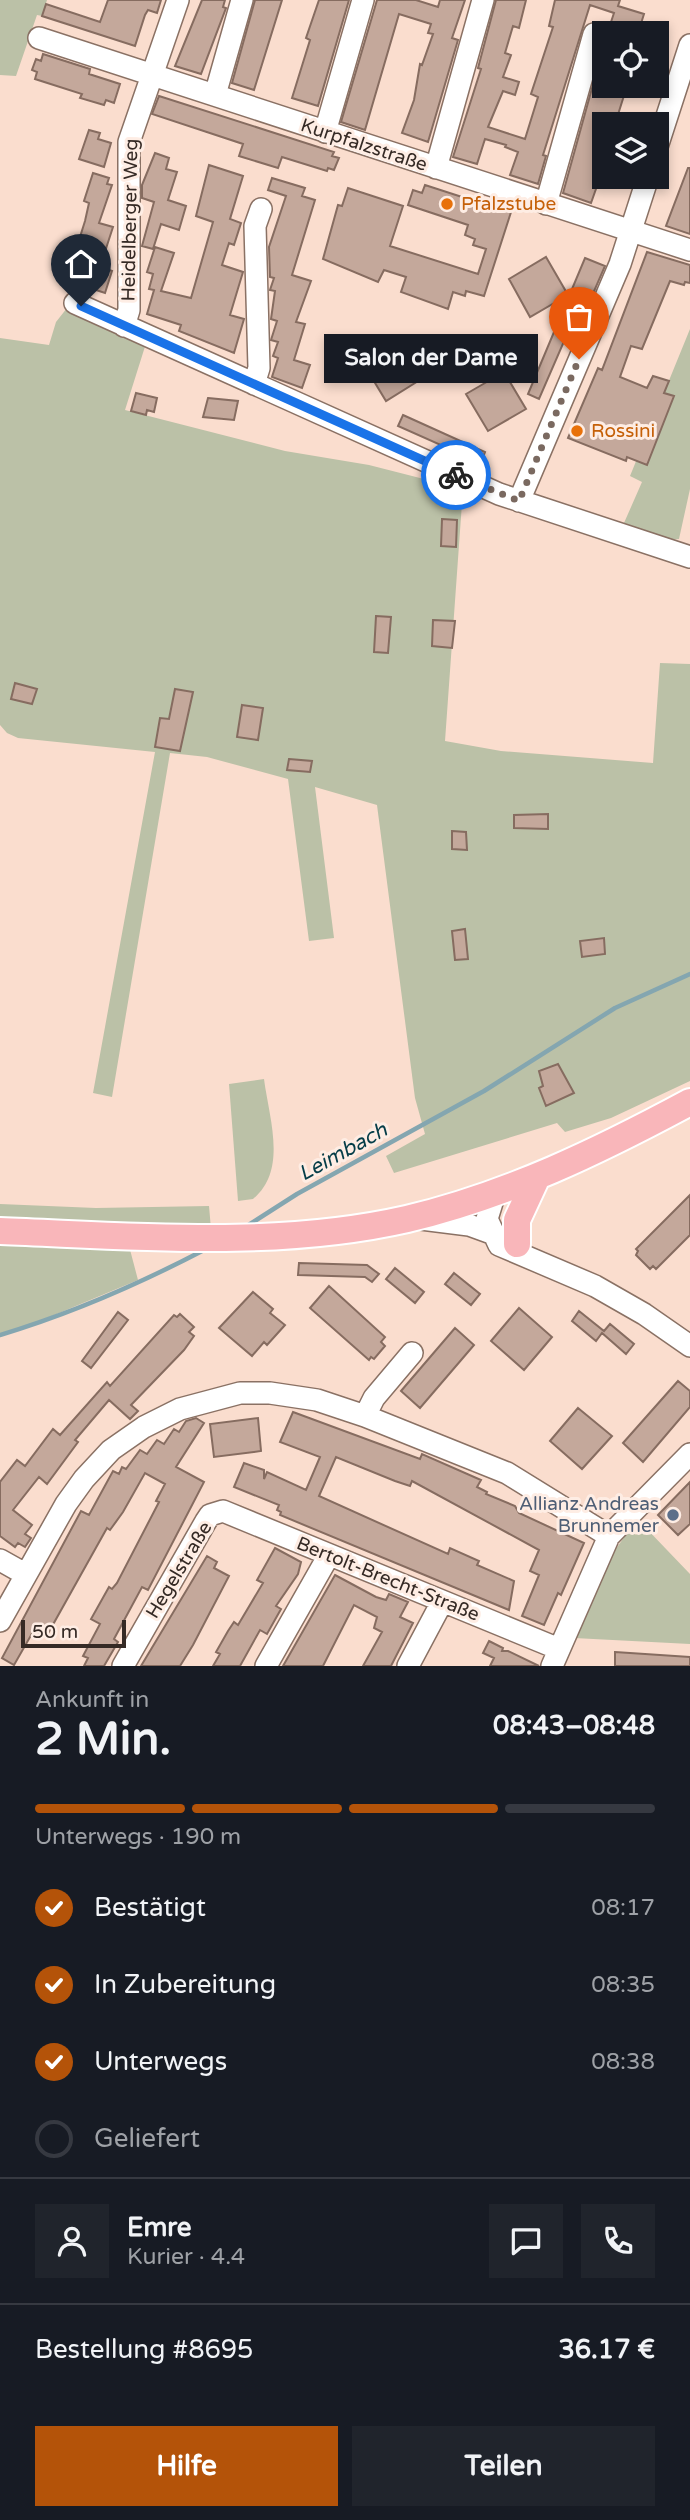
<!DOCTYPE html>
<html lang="de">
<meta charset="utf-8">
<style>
:root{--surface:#171b24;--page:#20242c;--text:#f1f3f6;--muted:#9ea1a6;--line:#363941;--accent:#b45309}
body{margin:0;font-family:"Varela Round",sans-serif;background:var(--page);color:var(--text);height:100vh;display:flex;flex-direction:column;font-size:26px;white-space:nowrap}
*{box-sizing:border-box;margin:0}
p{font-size:23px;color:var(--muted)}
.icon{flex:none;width:38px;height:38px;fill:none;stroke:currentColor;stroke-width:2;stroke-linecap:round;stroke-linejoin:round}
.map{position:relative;height:1666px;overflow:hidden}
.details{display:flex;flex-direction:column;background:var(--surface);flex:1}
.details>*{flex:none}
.tools{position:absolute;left:592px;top:21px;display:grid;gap:14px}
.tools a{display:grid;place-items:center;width:77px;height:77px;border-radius:0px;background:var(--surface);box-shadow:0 4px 10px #0003;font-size:35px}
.scale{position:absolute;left:21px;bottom:18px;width:105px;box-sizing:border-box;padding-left:7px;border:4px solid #352a25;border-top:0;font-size:19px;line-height:24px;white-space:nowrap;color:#352a25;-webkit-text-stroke:5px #feede4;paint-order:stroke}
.pin{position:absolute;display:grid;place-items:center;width:60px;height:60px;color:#fff;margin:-72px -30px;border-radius:50% 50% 50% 0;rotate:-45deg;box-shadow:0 0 7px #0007}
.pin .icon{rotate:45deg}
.courier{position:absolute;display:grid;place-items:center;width:70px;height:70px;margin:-35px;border:5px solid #1a73e8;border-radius:50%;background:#fff;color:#222;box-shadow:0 2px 9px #0007}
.bubble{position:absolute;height:49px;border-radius:0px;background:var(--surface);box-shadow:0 4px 10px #0003;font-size:23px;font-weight:800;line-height:49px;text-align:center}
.headline em{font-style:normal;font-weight:800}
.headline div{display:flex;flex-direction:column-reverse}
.headline{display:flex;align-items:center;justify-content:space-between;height:119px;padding:0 35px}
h1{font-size:46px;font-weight:800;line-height:52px}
.bar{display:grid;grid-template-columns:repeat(4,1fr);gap:10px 7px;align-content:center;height:84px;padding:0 35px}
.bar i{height:9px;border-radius:5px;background:var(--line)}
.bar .on{background:var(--accent)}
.bar p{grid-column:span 4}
.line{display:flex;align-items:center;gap:18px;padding:0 35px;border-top:2px solid var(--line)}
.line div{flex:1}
.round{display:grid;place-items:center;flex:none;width:74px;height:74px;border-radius:0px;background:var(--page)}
ol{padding:0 35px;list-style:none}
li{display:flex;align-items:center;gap:21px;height:77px}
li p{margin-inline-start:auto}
li .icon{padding:7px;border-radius:50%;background:var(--accent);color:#fff;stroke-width:4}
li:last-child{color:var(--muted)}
li i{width:38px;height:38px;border:4px solid var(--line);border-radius:50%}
.cta{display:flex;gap:14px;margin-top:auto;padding:14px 35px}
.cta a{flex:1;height:80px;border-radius:0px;background:var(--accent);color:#fff;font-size:28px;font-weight:800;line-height:80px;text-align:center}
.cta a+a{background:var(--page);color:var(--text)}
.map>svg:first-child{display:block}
</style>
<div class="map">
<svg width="690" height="1666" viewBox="0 0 690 1666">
<rect width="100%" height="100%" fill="#faddce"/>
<path fill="#bbc1a7" d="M0,0H47L42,16L37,15L16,76L0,75Z
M67,308L148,337L125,410L285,451L369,465L463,489L445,741L501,751L653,763L660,663L690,664V1081L611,1118L565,1132L557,1123L394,1173L386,1156L425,1134L415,1098L377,805L315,787L334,938L309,941L288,779L207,757L170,753L112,1097L93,1093L155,752L18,738L7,733L0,725V338L49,345L56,322Z
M690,329V489L679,539L668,540L624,523L642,482L630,476Z
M264,1079C269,1118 288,1170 253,1199L238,1201L229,1084Z
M0,1204L96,1208L209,1206L211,1229L0,1222Z
M0,1238L128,1242L138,1280L28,1326L0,1335Z
M644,1526L690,1574V1644L574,1638L608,1560L630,1529L636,1535Z"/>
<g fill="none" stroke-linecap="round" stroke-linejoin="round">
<path stroke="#84a6b0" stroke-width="4.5" d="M247,1226L297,1194L484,1091L615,1008L690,974
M0,1335C70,1314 141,1283 206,1249"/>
</g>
<path fill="#c4a89b" stroke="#866c60" stroke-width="2" d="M108,0H161L157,13L148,10L145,15L135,46L42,16L46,4L100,22Z
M202,0H225L223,7L226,8L201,74L175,66Z
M255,0H282L254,90L232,83Z
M319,0H349L318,106L292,98L310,40L306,38Z
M377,0H416L438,7L440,0H465L452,38L458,40L428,142L402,133L414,100L420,64L422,65L433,34L428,33L431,24L399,14L365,130L341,122Z
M496,0H526L519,28L513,26L505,53L511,55L503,77L519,82L515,95L503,91L488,127L525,139L538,97L531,94L553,27L549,26L555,0H620L618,6L644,14L638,33H624L609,28L614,13L590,5L543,155L546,156L538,184L510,175L518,152L505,147L506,145L485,139L477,164L453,157L481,69L478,68Z
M602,52L604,86H627L615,124L604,120V149L598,167L603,169L591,203L563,193Z
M43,54L90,69L89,74L120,84L114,103L106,100L104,105L80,98L82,94L35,79L37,72L32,70L36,59L41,61Z
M159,96L334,152L332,156L339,158L334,170L328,168L327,171L282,157L278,168L239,156L243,144L152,114Z
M89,130L100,133L98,139L111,143L104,167L79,159Z
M155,153L169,158L166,169L177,172L168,200L186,206L179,230L161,224L153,249L142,246L154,202L142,198V185Z
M209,165L243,176L230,219L241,223L234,245L229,243L222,265L243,272L230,315L244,319L234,353L179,331L181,325L147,314L154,290L149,289L153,274L147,272L155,247L174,253L161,291L191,298L213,222L196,216Z
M688,168H690V234L666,226Z
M93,173L109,178L107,184L112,185L99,223L113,227L100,267L112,271L105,293L78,284L79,291H70L62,278L71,280L79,255L75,253L85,221L89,203L84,201Z
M272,178L305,188L302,196L315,200L292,275L311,281L296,322L305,324L294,360L310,365L302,388L272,377L278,358L273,356L278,342L271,340L277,321L271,319L275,291L270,290L274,278L270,277L269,247L286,196L268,190Z
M425,185L499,209L501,202L513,206L484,296L466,291L465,296L453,292L448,309L401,292L406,277L384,270L378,282L323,259L338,205L342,206L348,188L403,206L390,246L478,274L486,249L473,245L475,239L465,235L468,225L408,205L413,190L422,193Z
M647,252L690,265V283L685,282L684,285L670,281L642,349L631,346L620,377L647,388L653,376L669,381L664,393L674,396L647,465L627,457L626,461L568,438L598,368L602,370Z
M546,257L568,295L530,317L509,279Z
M585,258L605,266L585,312L578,309L539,399L528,394Z
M400,340L423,378L386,401L363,363Z
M504,372L526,409L488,431L466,394Z
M136,393L157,398L154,412L147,410L146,415L131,411Z
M208,398L238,401L234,420L203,417Z
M403,415L485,452L481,463L398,426Z
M442,519L457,520L456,547L441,546Z
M376,616L391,617L388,653L374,652Z
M433,620L455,621L452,648L432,646Z
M15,683L37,689L32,704L11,699Z
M175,689L193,692L180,751L155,747L160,718L169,719Z
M242,705L263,708L258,740L237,737Z
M289,759L312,761L310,772L287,770Z
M548,814V829L514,828V815Z
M452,831L466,832L467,850L452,849Z
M465,929L468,959L455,960L452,931Z
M604,938L605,954L582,957L580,941Z
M558,1064L574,1093L546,1106L539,1088L543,1086L539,1071Z
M690,1195V1235L656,1269L653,1266L650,1269L636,1255L638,1251L636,1249Z
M299,1263L367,1265L379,1274L372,1282L365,1277L298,1275Z
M395,1268L424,1292L415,1303L386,1279Z
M454,1273L480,1294L471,1305L445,1284Z
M329,1286L385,1337L381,1342L385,1346L374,1359L371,1357L369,1360L310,1308Z
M253,1292L273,1309L270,1313L285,1325L267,1345L264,1342L252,1356L219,1328Z
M519,1308L552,1337L524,1370L491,1341Z
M579,1311L604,1331L610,1324L634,1344L626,1354L602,1333L596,1341L572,1321Z
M118,1312L128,1320L91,1368L82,1361Z
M180,1314L194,1327L189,1332L194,1336L184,1350L131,1405L138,1411L130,1419L109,1400L75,1440L78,1442L47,1484L39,1477L13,1510L32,1525L25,1534L31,1538L25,1547L18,1543L15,1547L0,1536V1482L17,1460L25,1466L53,1429L60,1435L107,1382L110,1386L174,1315L177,1317Z
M455,1328L474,1345L420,1408L401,1391Z
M678,1381L690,1391V1407L643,1462L623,1443Z
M578,1408L612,1436L582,1469L550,1441Z
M293,1412L420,1459L422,1454L481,1480L477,1487L487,1492L486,1494L515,1506L519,1513L584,1543L561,1595L558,1593L544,1625L522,1616L539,1575L530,1571L539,1550L412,1481L410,1486L395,1481L336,1457L319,1496L448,1554L450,1548L479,1561L477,1565L514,1581L509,1610L280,1515L281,1512L277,1510L279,1505L234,1487L244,1463L264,1470V1479L267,1472L306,1490L320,1457L280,1442Z
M196,1418L204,1423L176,1467L204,1482L148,1590L142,1587L114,1639L118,1642L104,1666H84L88,1658L83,1656L100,1624L91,1619L109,1587L112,1589L117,1583L159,1502L156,1501L165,1484L145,1473L123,1512L110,1530L107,1528L46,1637L34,1630L14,1665L2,1658L81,1511L89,1515L113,1471L119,1474L122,1467L126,1469L140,1450L147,1454L157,1440L164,1444L174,1429L179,1432L186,1421Z
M258,1418L261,1451L214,1457L210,1424Z
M690,1482V1524L678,1535L658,1515Z
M275,1548L301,1562L298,1574L276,1606L281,1609L267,1634L260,1630L240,1666H213L220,1654L216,1652L228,1631L234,1622L238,1625L263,1583L257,1580Z
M207,1556L217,1562L214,1568L229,1576L193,1645L180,1666H141Z
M335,1575L376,1597L386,1600L389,1594L408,1602L400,1617L413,1623L391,1666H363L382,1632L374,1628L377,1617L354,1605L323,1666H283Z
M489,1641L503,1648L502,1651H508L539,1666H490L494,1658L483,1653Z
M615,1652L690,1657V1666H615Z"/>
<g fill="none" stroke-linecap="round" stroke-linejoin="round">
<defs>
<path id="minor" d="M39,38L690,250
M215,95L242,0
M325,132L363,0
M656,150L690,45
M436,168L483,0
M546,204L594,34
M75,303L499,494L690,557
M124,326L129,310V142L178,0
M254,384L259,368L255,226L261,209
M519,501L620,264L648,177
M495,1193L487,1219L499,1245L595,1286L644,1314L690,1346
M421,1219L469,1225L491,1233
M365,1416L374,1398L412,1353
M0,1560L25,1574
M0,1621L66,1504L84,1479L111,1450L144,1427L180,1409L240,1393H270L317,1400L365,1416L507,1473L609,1536
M123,1666L206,1521L210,1515L223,1511L559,1649
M266,1666L329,1555
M408,1666L442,1602
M552,1666L609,1536L690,1454"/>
<path id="major" d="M0,1231C134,1236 275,1249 407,1219C508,1195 599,1151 690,1102
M517,1244V1220L536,1179"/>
</defs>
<use href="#minor" stroke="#8a7164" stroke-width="24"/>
<use href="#major" stroke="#fff" stroke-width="30"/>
<use href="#minor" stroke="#fff" stroke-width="21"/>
<use href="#major" stroke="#f9b6ba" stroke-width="26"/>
</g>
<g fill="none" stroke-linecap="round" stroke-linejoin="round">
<path stroke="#7a6960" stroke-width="7" stroke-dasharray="0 12.6" d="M456,475L519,501L579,359"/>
<path stroke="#1a73e8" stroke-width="9" d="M81,306L456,475"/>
</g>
<g fill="#e8710a" stroke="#feede4" stroke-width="2.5">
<circle cx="447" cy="204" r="7"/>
<circle cx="577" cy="431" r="7"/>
</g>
<circle fill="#5c6f8a" stroke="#feede4" stroke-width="2.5" cx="673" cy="1515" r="7"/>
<g text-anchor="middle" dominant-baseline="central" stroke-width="6" stroke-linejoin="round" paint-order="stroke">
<g font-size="19" fill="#352a25" stroke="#feede4">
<text transform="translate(364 145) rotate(18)">Kurpfalzstraße</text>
<text transform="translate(130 220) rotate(-89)">Heidelberger Weg</text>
<text transform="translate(179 1570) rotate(-59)">Hegelstraße</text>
<text transform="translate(388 1579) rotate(22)">Bertolt-Brecht-Straße</text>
</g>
<g font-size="19" fill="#c56008" stroke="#feede4" text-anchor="start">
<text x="461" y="204">Pfalzstube</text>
<text x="591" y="431">Rossini</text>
</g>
<g font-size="19" fill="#4e5e75" stroke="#feede4" text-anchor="end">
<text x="659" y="1504">Allianz Andreas<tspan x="659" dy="22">Brunnemer</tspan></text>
</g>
<g font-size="21" font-style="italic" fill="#053d48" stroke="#feede4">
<text transform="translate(343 1152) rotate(-29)">Leimbach</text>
</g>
</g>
</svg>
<div class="tools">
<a><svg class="icon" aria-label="locate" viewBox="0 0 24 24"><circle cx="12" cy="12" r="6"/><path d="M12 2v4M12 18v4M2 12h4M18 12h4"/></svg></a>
<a><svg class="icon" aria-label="layers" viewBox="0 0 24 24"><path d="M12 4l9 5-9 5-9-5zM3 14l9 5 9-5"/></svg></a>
</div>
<div class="scale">50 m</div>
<div class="pin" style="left:579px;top:359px;background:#ea580c"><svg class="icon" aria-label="bag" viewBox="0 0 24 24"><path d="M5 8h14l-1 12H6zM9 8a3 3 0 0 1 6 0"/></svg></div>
<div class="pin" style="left:81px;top:306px;background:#1f2937"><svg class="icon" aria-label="home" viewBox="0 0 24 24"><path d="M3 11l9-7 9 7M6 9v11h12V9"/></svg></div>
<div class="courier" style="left:456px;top:475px"><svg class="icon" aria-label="bike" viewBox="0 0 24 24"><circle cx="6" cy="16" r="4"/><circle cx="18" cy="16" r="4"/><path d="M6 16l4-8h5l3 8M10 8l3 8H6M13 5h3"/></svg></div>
<div class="bubble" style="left:324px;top:334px;width:214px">Salon der Dame</div>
</div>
<section class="details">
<div class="headline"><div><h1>2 Min.</h1><p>Ankunft in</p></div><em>08:43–08:48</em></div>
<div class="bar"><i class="on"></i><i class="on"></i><i class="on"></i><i></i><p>Unterwegs · 190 m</p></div>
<ol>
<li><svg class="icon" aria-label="check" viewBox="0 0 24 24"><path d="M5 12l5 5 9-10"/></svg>Bestätigt<p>08:17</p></li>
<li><svg class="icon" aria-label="check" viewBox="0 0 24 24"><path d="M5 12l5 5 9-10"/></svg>In Zubereitung<p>08:35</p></li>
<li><svg class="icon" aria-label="check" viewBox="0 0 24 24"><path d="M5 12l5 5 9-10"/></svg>Unterwegs<p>08:38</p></li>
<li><i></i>Geliefert</li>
</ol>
<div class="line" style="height:126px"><a class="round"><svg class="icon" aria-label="person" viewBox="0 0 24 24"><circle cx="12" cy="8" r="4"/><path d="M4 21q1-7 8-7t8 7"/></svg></a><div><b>Emre</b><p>Kurier · 4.4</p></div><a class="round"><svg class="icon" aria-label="chat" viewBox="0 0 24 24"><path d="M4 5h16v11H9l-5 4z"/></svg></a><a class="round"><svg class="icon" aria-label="phone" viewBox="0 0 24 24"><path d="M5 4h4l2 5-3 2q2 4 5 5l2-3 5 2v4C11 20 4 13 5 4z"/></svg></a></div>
<div class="line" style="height:91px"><div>Bestellung #8695</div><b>36.17 €</b></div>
<div class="cta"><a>Hilfe</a><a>Teilen</a></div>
</section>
